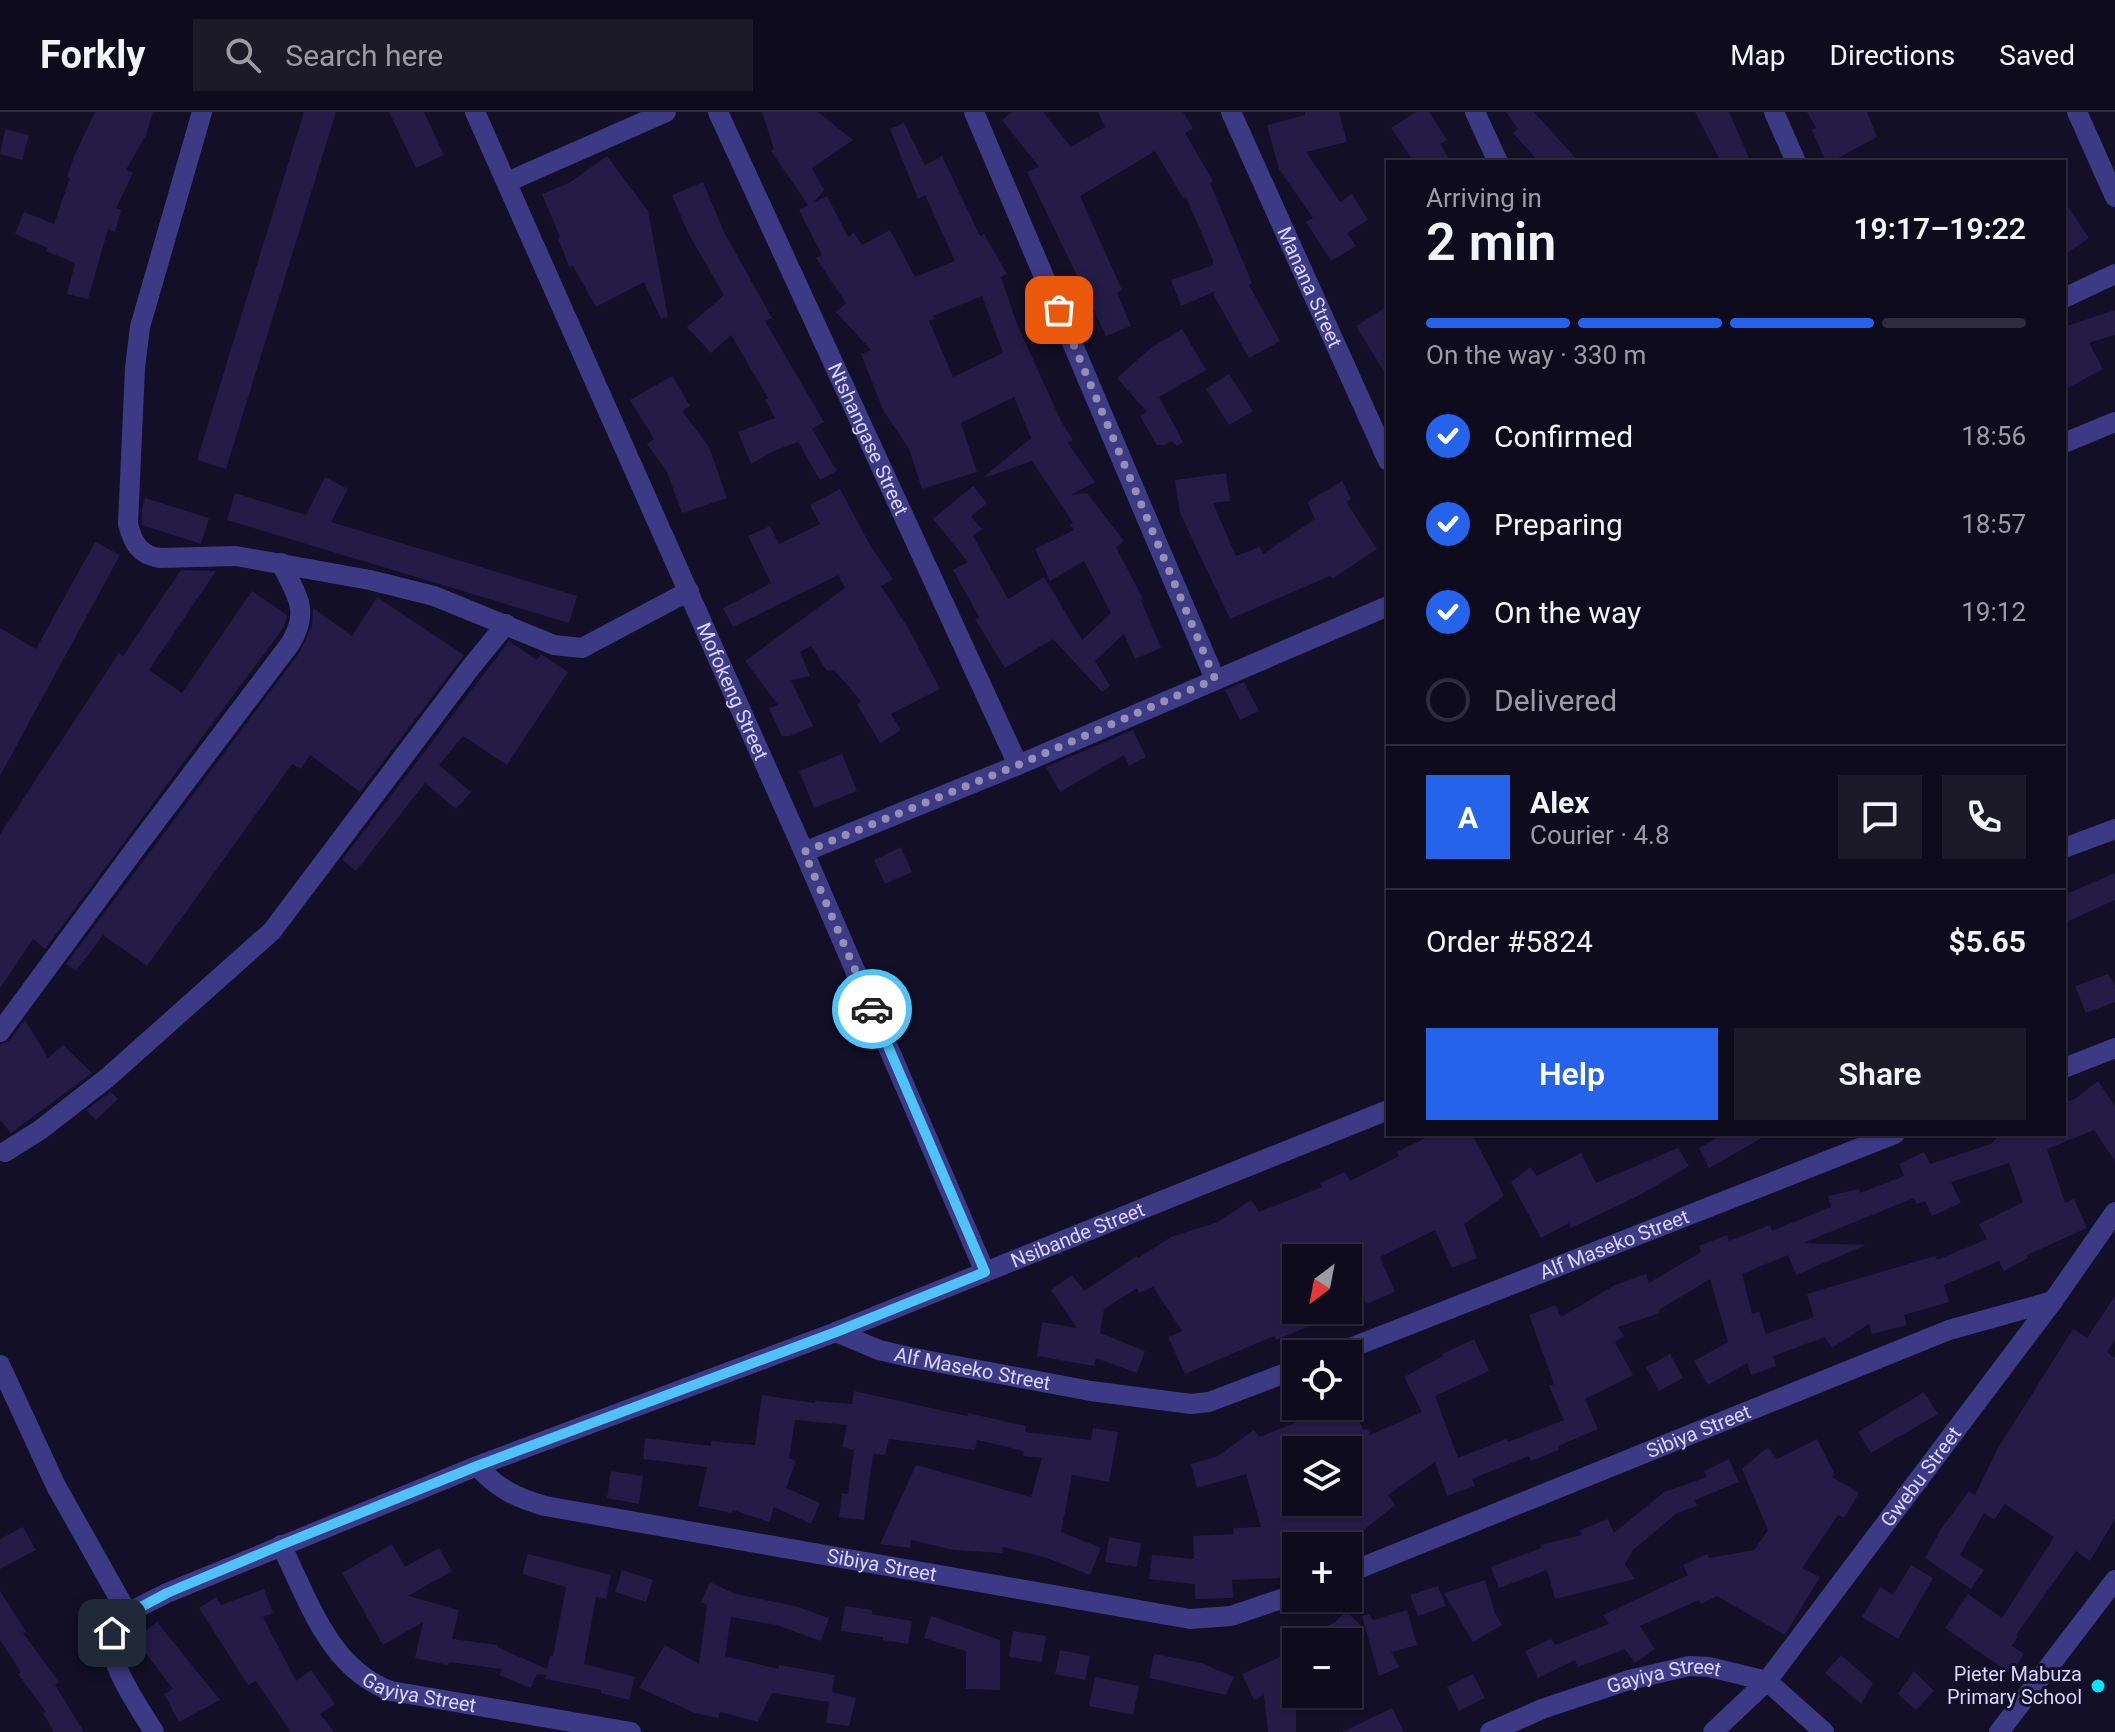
<!DOCTYPE html>
<meta charset="utf-8">
<style>
:root{--surface:#0e0b1c;--page:#1c1929;--text:#f1f3f6;--muted:#9b9ba3;--line:#2e2b3b;--accent:#2563eb}
body{margin:0;font-family:Roboto,sans-serif;background:var(--page);color:var(--text);height:100vh;display:flex;flex-direction:column;font-size:30px;white-space:nowrap}
*{box-sizing:border-box;margin:0}
p{font-size:26px;color:var(--muted)}
.icon{flex:none;width:44px;height:44px;fill:none;stroke:currentColor;stroke-width:2;stroke-linecap:round;stroke-linejoin:round}
.map{position:relative;flex:1;overflow:hidden}
.details{position:absolute;left:1386px;top:48px;width:680px;height:976px;display:flex;flex-direction:column;background:var(--surface);border-radius:0px;box-shadow:0 2px 6px #0004,0 0 0 2px var(--line)}
.details>*{flex:none}
.needle{width:52px;rotate:212deg}
.buttons{position:absolute;left:1282px;top:1132px;display:grid;gap:16px}
.buttons a{display:grid;place-items:center;width:80px;height:80px;border-radius:0px;background:var(--surface);box-shadow:0 2px 6px #0004,0 0 0 2px var(--line);font-size:40px}
.pin{position:absolute;display:grid;place-items:center;width:68px;height:68px;color:#fff;margin:-34px;border-radius:16px;box-shadow:0 4px 12px #0006}
.courier{position:absolute;display:grid;place-items:center;width:80px;height:80px;margin:-40px;border:6px solid #4fc3f7;border-radius:50%;background:#fff;color:#222;box-shadow:0 2px 10px #0007}
.summary em{font-style:normal;font-weight:600}
.summary div{display:flex;flex-direction:column-reverse}
.summary{display:flex;align-items:center;justify-content:space-between;height:136px;padding:0 40px}
h1{font-size:52px;font-weight:600;line-height:60px}
.bar{display:grid;grid-template-columns:repeat(4,1fr);gap:12px 8px;align-content:center;height:96px;padding:0 40px}
.bar i{height:10px;border-radius:6px;background:var(--line)}
.bar .active{background:var(--accent)}
.bar p{grid-column:span 4}
.line{display:flex;align-items:center;gap:20px;padding:0 40px;border-top:2px solid var(--line)}
.line div{flex:1}
.round{display:grid;place-items:center;flex:none;width:84px;height:84px;border-radius:0px;background:var(--page)}
ol{padding:0 40px;list-style:none}
li{display:flex;align-items:center;gap:24px;height:88px}
li p{margin-inline-start:auto}
li .icon{padding:8px;border-radius:50%;background:var(--accent);color:#fff;stroke-width:4}
li:last-child{color:var(--muted)}
li i{width:44px;height:44px;border:4px solid var(--line);border-radius:50%}
.primary-button{display:flex;gap:16px;margin-top:auto;padding:16px 40px}
.primary-button a{flex:1;height:92px;border-radius:0px;background:var(--accent);color:#fff;font-size:32px;font-weight:600;line-height:92px;text-align:center}
.primary-button a+a{background:var(--page);color:var(--text)}
header{display:flex;align-items:center;gap:48px;box-sizing:border-box;height:112px;padding:0 40px;background:var(--surface);border-bottom:2px solid var(--line)}
header strong{font-size:38px}
nav{display:flex;gap:44px;margin-inline-start:auto;font-size:28px}
.search{width:560px;height:72px;background:var(--page);display:flex;align-items:center;gap:20px;box-sizing:border-box;padding:0 28px;border-radius:0px;color:var(--muted);font-size:30px}
.map>svg:first-child{display:block}
</style>
<header>
<strong>Forkly</strong>
<div class="search"><svg class="icon" aria-label="search" viewBox="0 0 24 24"><circle cx="10" cy="10" r="6"/><path d="M15 15l6 6"/></svg>Search here</div>
<nav><a>Map</a><a>Directions</a><a>Saved</a></nav>
</header>
<div class="map">
<svg width="2115" height="1620" viewBox="0 0 2115 1620">
<rect width="100%" height="100%" fill="#130f26"/>
<path fill="#241b47" fill-rule="evenodd" d="M95,0H153L146,23L126,58L133,61L116,96L121,98L115,120L108,117L88,187L67,182L75,151L46,139L48,136L15,122L24,100L54,112L70,66L67,65L75,42Z
M304,0H336L226,357L197,348Z
M389,0H424L444,43L416,56Z
M762,0H818L853,28L812,56L824,78L814,90L827,84L848,125L854,121L862,133L890,118L915,165L955,149L925,83L918,87L890,17L904,11L925,53L942,44L980,124L984,122L1007,162L1001,165L1017,212L1061,309L1073,328L1068,331L1095,370L1071,383L1087,381L1124,429L1116,435L1143,487L1141,488L1161,536L1135,547L1124,522L1095,549L1110,574L1102,580L1053,527L1005,556L975,507L979,505L953,458L968,450L933,407L973,374L987,391L971,404L982,417L973,424L1008,487L1044,465L1082,528L1111,501L1084,449L1050,469L1035,437L1074,418L1070,413L1073,411L1032,349L987,365L986,363L1031,326L1014,285L961,311L977,360L922,377L909,337L883,298L861,242L871,238L836,200L846,191L816,146L822,143L799,98L808,93L771,39L774,37ZM982,184L1003,241L953,265L929,209L934,207L933,204Z
M1012,0H1043L1071,35L1105,15L1098,0H1183L1193,16L1185,21L1213,69L1210,71L1252,171L1249,173L1280,229L1249,246L1213,182L1216,179L1181,194L1171,168L1213,153V148L1186,85L1183,86L1155,39L1080,84L1122,178L1117,181L1131,214L1106,224L1027,60L1039,55L1002,8Z
M1305,0H1339L1347,30L1306,40L1340,90L1352,82L1368,108L1347,121L1356,134L1331,149L1306,110L1313,106L1279,57L1267,13L1305,3Z
M1416,0H1429L1447,28L1440,32L1451,50H1414L1391,16Z
M1506,0H1534L1579,50H1539L1513,21L1518,17Z
M1695,0H1729L1751,50H1721Z
M1807,0H1867L1877,25L1831,50H1826L1812,18L1816,16Z
M5,17L29,23L22,48L0,42Z
M607,44L648,99L668,205L661,207L644,170L596,195L573,154L569,155L558,126L560,125L542,82L569,71Z
M703,70L724,120L772,206L765,209L824,310L812,317L837,359L820,368L798,330L776,338L751,352L738,320L775,306L765,288L768,286L731,223L711,241L687,215L724,183L688,121L672,83Z
M2064,89L2089,126L2064,143Z
M1388,194V266L1356,214Z
M2115,198V223L2089,231L2103,257L2064,278V215Z
M1182,217L1206,258L1159,285L1183,330L1177,334L1172,329L1164,333H1157L1140,304L1147,300L1117,266L1152,235Z
M1229,262L1253,299L1229,313L1206,277Z
M672,264L690,294L682,299L709,335L727,386L682,401L667,360L647,332L654,327L630,288Z
M1226,361L1230,389L1213,391L1236,444L1260,435L1263,442L1315,407L1307,390L1342,369L1351,387L1346,390L1377,437L1332,467L1330,464L1230,507L1180,401L1175,368Z
M325,365L348,377L331,410L577,484L569,511L227,408L235,381L306,403Z
M840,377L871,435L893,467L881,474L910,519L940,577L891,602L901,618L880,631L857,592L861,589L834,558L827,559L811,534L800,540L810,564L791,568L813,614L790,624H782L769,596L778,593L745,549L845,476L838,463L733,515L723,496L771,471L748,424L770,414L779,432L820,412L810,393Z
M145,386L209,406L201,432L142,413V398Z
M95,430L120,443L0,664V516L36,537Z
M181,458L216,459L149,558L182,581L252,479L287,503L284,515L45,837L33,827L0,876V722L119,541L123,544Z
M377,485L464,543L360,680L310,643L301,657L292,652L147,854L103,823L76,859L66,852L300,540L312,513L313,496L352,524Z
M509,529L537,548L541,542L568,560L507,653L463,624L439,653L471,680L456,697L425,671L356,759L342,748Z
M1244,570L1259,599L1240,608L1225,578Z
M1133,618L1146,645L1129,654L1124,643L1060,680L1046,655Z
M842,642L857,679L814,696L799,659Z
M901,735L912,760L885,772L874,748Z
M2115,761V788L2064,811V783Z
M2108,862L2115,874V890L2086,901L2075,874Z
M25,908L48,946L63,933L92,961L11,1021L0,1008V933L10,928Z
M2098,969L2115,994V1049L2094,1018L2047,1037L2065,1091L2074,1087L2087,1116L2027,1143L2028,1146L2004,1159L1999,1149L1944,1173L1949,1190L1904,1203L1907,1213L1872,1222L1869,1212L1832,1236L1825,1225L1773,1244L1776,1254L1751,1263L1747,1251L1708,1273L1694,1249L1728,1230L1710,1167L1659,1198L1660,1201L1618,1215L1624,1224L1615,1230L1633,1263L1585,1287L1598,1317L1558,1334L1559,1338L1531,1349L1529,1344L1472,1367L1475,1374L1447,1384L1435,1350L1388,1383L1395,1393L1355,1425L1322,1434H1296V1457L1278,1466L1232,1468L1233,1486L1195,1487V1472L1149,1467L1152,1443L1194,1447L1193,1424L1234,1422L1233,1416L1261,1415L1246,1362L1197,1376L1191,1352L1218,1344L1254,1318L1259,1325L1323,1300L1320,1294H1352L1363,1318L1368,1317L1370,1323L1422,1300L1404,1265L1443,1244L1442,1242L1474,1227L1489,1259L1435,1284L1458,1346L1506,1327L1508,1330L1564,1308L1549,1274L1554,1272L1529,1203L1556,1193L1561,1205L1615,1173L1646,1162L1649,1171L1701,1140L1699,1134L1727,1123L1729,1129L1770,1113L1772,1119L1831,1095L1828,1084L1859,1077L1860,1081L1904,1064L1899,1052L1924,1040L1930,1052L1991,1032L2000,1022H2064V991L2075,987ZM2009,1051L2023,1090L1979,1112L1987,1127L1937,1148L1935,1144L1807,1182L1814,1205L1766,1222L1759,1200L1752,1202L1742,1162L1788,1143L1796,1163L1866,1133L1803,1131L1914,1086L1917,1092L1925,1089L1932,1104L1961,1091L1951,1070ZM1296,1338H1348V1390H1296Z
M111,980L118,987L96,1008L86,998Z
M1434,1022H1472L1504,1084L1464,1112L1477,1146L1452,1156L1435,1118L1380,1145L1395,1180L1366,1192L1349,1146H1296V1198H1306L1314,1212L1276,1228L1274,1224L1185,1262L1168,1225L1182,1219L1153,1175L1139,1181L1137,1176L1104,1197L1100,1221L1145,1239L1137,1261L1096,1246L1094,1254L1037,1244L1042,1210L1077,1216L1051,1178L1072,1163L1084,1179L1137,1144L1138,1146L1171,1125L1218,1110L1251,1088L1259,1100L1322,1075L1320,1071L1345,1060L1350,1069L1399,1044L1397,1040Z
M1724,1022H1769L1709,1056L1699,1036Z
M1678,1036L1689,1054L1640,1083L1571,1116L1569,1111L1541,1126L1511,1070L1530,1055L1537,1064L1581,1041L1596,1071Z
M2115,1184V1227L2107,1240L2115,1246V1407L2090,1449L2076,1439L2016,1523L2018,1524L2012,1534L2024,1542L2011,1562L1945,1516L1968,1482L2002,1506L2054,1425L2005,1392L1994,1408L1984,1401L1960,1443L1984,1458L1971,1477L1925,1446L1941,1417L1969,1379L1975,1383L1998,1336L2073,1217L2087,1226Z
M1670,1242L1683,1266L1659,1279L1646,1255Z
M854,1279L967,1304L968,1301L1026,1314L1025,1320L1091,1328L1093,1316L1118,1320L1109,1370L1072,1363L1061,1420L1101,1436L1090,1463L1047,1446L1003,1435L1002,1441L954,1438L911,1428L910,1436L880,1432L916,1353L1031,1385L1042,1346L1023,1344L1024,1339L977,1328L975,1338L889,1327L885,1343L873,1342L864,1408L839,1405L842,1381L848,1382L854,1338L842,1335L847,1313L795,1308L789,1346L796,1349L786,1376L820,1391L811,1412L774,1395L769,1410L733,1398L732,1401L698,1394L707,1355L643,1347L645,1326L711,1334V1329L755,1333L762,1283L815,1291V1289L852,1292Z
M1924,1280L1938,1302L1871,1341L1858,1320Z
M1817,1327L1835,1363L1832,1365L1859,1381L1844,1406L1838,1403L1802,1456L1820,1465L1785,1523L1717,1484L1701,1492L1699,1488L1640,1514L1655,1537L1635,1551L1625,1537L1578,1555L1575,1548L1538,1566L1525,1539L1551,1527L1555,1533L1609,1512L1603,1503L1688,1463L1683,1453L1707,1442L1709,1446L1754,1438L1768,1418L1742,1357L1768,1335L1777,1347Z
M1729,1347L1739,1370L1695,1388L1697,1394L1677,1401L1633,1438L1625,1452L1635,1467L1555,1487L1547,1458L1499,1476L1491,1455L1541,1436L1540,1433L1582,1423L1580,1418L1608,1407L1614,1421L1664,1380L1707,1365L1704,1359Z
M611,1359L643,1364L639,1392L607,1386Z
M23,1415L36,1438L0,1457V1427Z
M1109,1425L1141,1431L1137,1455L1105,1450Z
M392,1432L405,1455L439,1436L452,1459L408,1484L459,1498L452,1527L498,1533L497,1535L547,1557L550,1544H553L566,1475L522,1462L528,1442L611,1463L606,1487L596,1485L584,1552L635,1565L629,1588L601,1581V1578L545,1567L547,1560L546,1563L537,1562L531,1576L499,1563L502,1557L449,1550L448,1553L415,1546L423,1510L383,1533L342,1461Z
M1911,1453L1933,1466L1898,1527L1862,1505L1880,1475L1893,1483Z
M622,1458L653,1468L646,1490L615,1480Z
M1485,1468L1495,1501L1502,1513L1473,1530L1444,1481Z
M710,1470L735,1482L795,1494L829,1506L821,1529L777,1513L731,1505L725,1544L778,1557L779,1553L835,1563L832,1580L856,1586L849,1614L826,1611L829,1590L772,1581L758,1610L720,1600L718,1606L695,1601L639,1576L665,1533L699,1552L707,1493L701,1490Z
M1438,1474L1446,1494L1418,1504L1410,1483Z
M264,1477L273,1501L263,1505L296,1569L311,1558L335,1592L320,1602L334,1620H291L256,1569L248,1573L199,1496L216,1485L221,1493Z
M0,1479L26,1520L23,1521L59,1570L55,1573L84,1620H54L43,1601L46,1600L18,1562L21,1560L0,1528Z
M845,1494L872,1498V1502L912,1509L908,1532L883,1528V1525L841,1519Z
M1407,1498L1417,1533L1391,1540L1400,1555L1379,1564L1362,1504L1369,1502L1373,1508Z
M1347,1499L1364,1517L1349,1530H1288L1334,1511Z
M931,1504L1000,1528V1578L966,1577V1539L924,1526Z
M157,1510L220,1588L179,1610L164,1582L173,1577L135,1527Z
M1013,1519L1046,1524L1042,1550L1009,1545Z
M1060,1538L1090,1544L1085,1568L1055,1562Z
M1296,1538V1582H1335L1296,1598V1620H1268L1264,1583L1254,1588L1242,1562Z
M1154,1542L1201,1551L1234,1565L1226,1583L1149,1566Z
M1841,1543L1873,1571L1861,1592L1825,1561Z
M1914,1559L1934,1579L1916,1598L1898,1582Z
M1473,1562L1485,1586L1459,1599L1447,1575Z
M1095,1565L1139,1574L1133,1603L1089,1594Z
M1392,1596L1404,1620H1342Z"/>
<g fill="none" stroke-linecap="round" stroke-linejoin="round">
<g stroke="#3d3a85" stroke-width="20">
<path d="M202,0L140,215L135,256L128,412C133,431 139,443 160,446L236,444L370,468L434,484L554,533L582,536L689,479"/>
<path id="s1" d="M475,0L804,740L985,1160"/>
<path id="s2" d="M718,0L1018,653"/>
<path d="M974,0L1215,567"/>
<path id="s3" d="M1231,0L1388,349"/>
<path d="M1475,0L1498,50"/>
<path d="M1774,0L1796,50"/>
<path d="M2077,0L2115,85"/>
<path d="M507,70L666,0"/>
<path d="M2064,186L2115,162"/>
<path d="M2064,331L2115,310"/>
<path d="M2064,736L2115,717"/>
<path d="M804,740L1018,653L1388,494"/>
<path d="M0,920L138,733L290,532C311,498 296,483 281,451"/>
<path d="M2064,956L2115,936"/>
<path d="M5,1040L40,1018L107,966L272,819L471,555L506,512"/>
<path id="s4" d="M836,1220L879,1238L909,1245L1091,1279L1191,1292L1209,1290L1296,1257"/>
<path id="s5" d="M1335,1242L1895,1022"/>
<path d="M0,1253L56,1374L128,1502"/>
<path id="s6" d="M477,1354C497,1376 516,1386 545,1394L1190,1507L1231,1504L1296,1482"/>
<path id="s7" d="M281,1433C308,1487 329,1557 391,1579L631,1620"/>
<path id="s8" d="M1348,1461L1949,1218L2053,1189"/>
<path id="s9" d="M154,1620C141,1598 99,1540 114,1516C125,1499 150,1490 167,1481L477,1354L836,1220L1388,998"/>
<path id="s10" d="M1490,1620L1542,1597L1629,1568L1689,1554L1709,1555L1767,1569L1824,1620"/>
<path id="s11" d="M1713,1620L1767,1569L2053,1189L2115,1100"/>
<path d="M1999,1620L2115,1468"/>
</g>
</g>
<g fill="none" stroke-linecap="round" stroke-linejoin="round">
<path stroke="#948fb3" stroke-width="8" stroke-dasharray="0 14.4" d="M872,897L804,740L1018,653L1215,567L1059,198"/>
<path stroke="#4fc3f7" stroke-width="10" d="M112,1521L116,1513L128,1502L167,1481L281,1433L477,1354L836,1220L985,1160L872,897"/>
</g>
<circle fill="#00e5ff" stroke="#130f26" stroke-width="3" cx="2098" cy="1574" r="8"/>
<g text-anchor="middle" dominant-baseline="central" stroke-width="6" stroke-linejoin="round" paint-order="stroke">
<g font-size="20" fill="#d9d4ff" stroke="#130f26">
<text stroke="none"><textPath href="#s3" startOffset="192">Manana Street</textPath></text>
<text stroke="none"><textPath href="#s2" startOffset="360">Ntshangase Street</textPath></text>
<text stroke="none"><textPath href="#s1" startOffset="634">Mofokeng Street</textPath></text>
<text stroke="none"><textPath href="#s9" startOffset="1158">Nsibande Street</textPath></text>
<text stroke="none"><textPath href="#s5" startOffset="300">Alf Maseko Street</textPath></text>
<text stroke="none"><textPath href="#s4" startOffset="142">Alf Maseko Street</textPath></text>
<text stroke="none"><textPath href="#s8" startOffset="378">Sibiya Street</textPath></text>
<text stroke="none"><textPath href="#s11" startOffset="330">Gwebu Street</textPath></text>
<text stroke="none"><textPath href="#s6" startOffset="422">Sibiya Street</textPath></text>
<text stroke="none"><textPath href="#s10" startOffset="184">Gayiya Street</textPath></text>
<text stroke="none"><textPath href="#s7" startOffset="216">Gayiya Street</textPath></text>
</g>
<g font-size="20" fill="#d9d4ff" stroke="#130f26" text-anchor="end">
<text x="2082" y="1562">Pieter Mabuza<tspan x="2082" dy="23">Primary School</tspan></text>
</g>
</g>
</svg>
<div class="buttons">
<a><svg class="needle" viewBox="-14 -14 28 28"><path d="M0-13l5 13h-10z" fill="#e53935"/><path d="M0 13l5-13h-10z" fill="#9b9ba3"/></svg></a>
<a><svg class="icon" aria-label="locate" viewBox="0 0 24 24"><circle cx="12" cy="12" r="6"/><path d="M12 2v4M12 18v4M2 12h4M18 12h4"/></svg></a>
<a><svg class="icon" aria-label="layers" viewBox="0 0 24 24"><path d="M12 4l9 5-9 5-9-5zM3 14l9 5 9-5"/></svg></a>
<a>+</a>
<a>−</a>
</div>
<div class="pin" style="left:1059px;top:198px;background:#ea580c"><svg class="icon" aria-label="bag" viewBox="0 0 24 24"><path d="M5 8h14l-1 12H6zM9 8a3 3 0 0 1 6 0"/></svg></div>
<div class="pin" style="left:112px;top:1521px;background:#1f2937"><svg class="icon" aria-label="home" viewBox="0 0 24 24"><path d="M3 11l9-7 9 7M6 9v11h12V9"/></svg></div>
<div class="courier" style="left:872px;top:897px"><svg class="icon" aria-label="car" viewBox="0 0 24 24"><path d="M5 17H2v-5l4-1 3-4h7l3 4 3 1v5h-3M9 17h6M6 11h13"/><circle cx="7" cy="17" r="2"/><circle cx="17" cy="17" r="2"/></svg></div>
<section class="details">
<div class="summary"><div><h1>2 min</h1><p>Arriving in</p></div><em>19:17–19:22</em></div>
<div class="bar"><i class="active"></i><i class="active"></i><i class="active"></i><i></i><p>On the way · 330 m</p></div>
<ol>
<li><svg class="icon" aria-label="check" viewBox="0 0 24 24"><path d="M5 12l5 5 9-10"/></svg>Confirmed<p>18:56</p></li>
<li><svg class="icon" aria-label="check" viewBox="0 0 24 24"><path d="M5 12l5 5 9-10"/></svg>Preparing<p>18:57</p></li>
<li><svg class="icon" aria-label="check" viewBox="0 0 24 24"><path d="M5 12l5 5 9-10"/></svg>On the way<p>19:12</p></li>
<li><i></i>Delivered</li>
</ol>
<div class="line" style="height:144px"><b class="round" style="background:var(--accent);color:#fff">A</b><div><b>Alex</b><p>Courier · 4.8</p></div><a class="round"><svg class="icon" aria-label="chat" viewBox="0 0 24 24"><path d="M4 5h16v11H9l-5 4z"/></svg></a><a class="round"><svg class="icon" aria-label="phone" viewBox="0 0 24 24"><path d="M5 4h4l2 5-3 2q2 4 5 5l2-3 5 2v4C11 20 4 13 5 4z"/></svg></a></div>
<div class="line" style="height:104px"><div>Order #5824</div><b>$5.65</b></div>
<div class="primary-button"><a>Help</a><a>Share</a></div>
</section>
</div>
